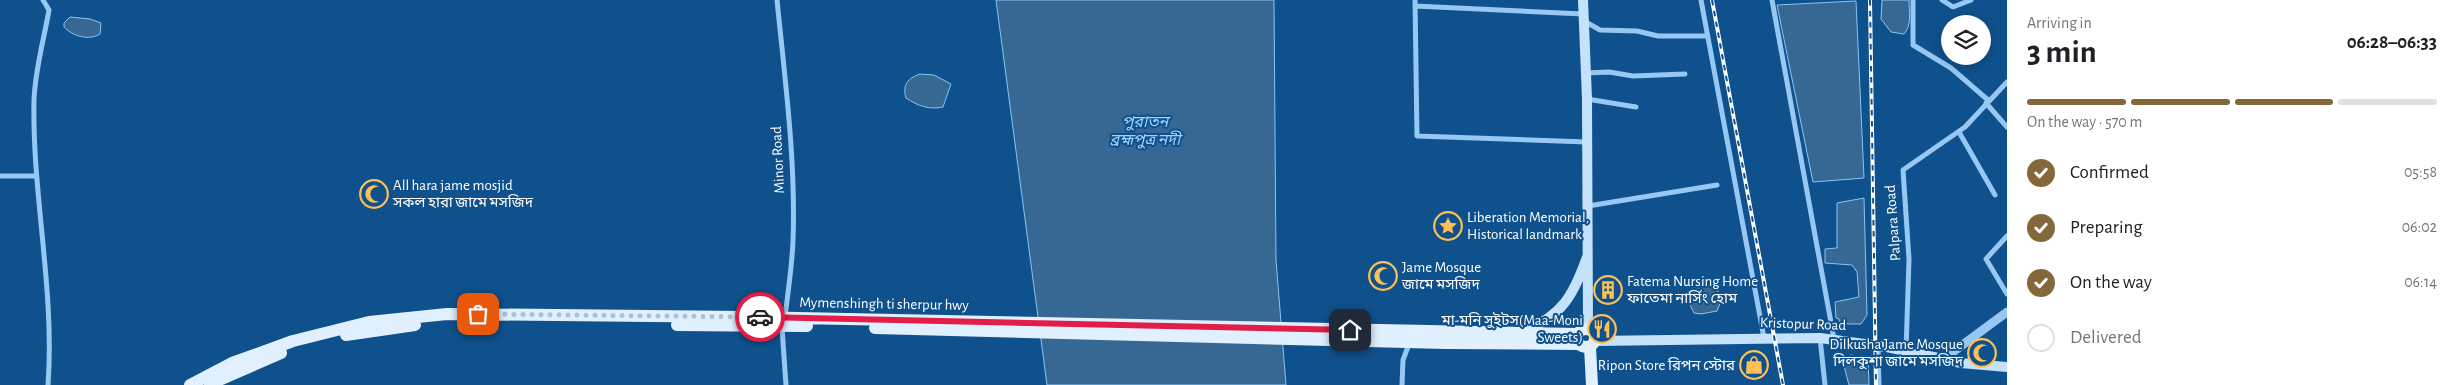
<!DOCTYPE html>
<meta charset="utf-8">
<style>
:root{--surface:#fff;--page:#f6f6f6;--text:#202124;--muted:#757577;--line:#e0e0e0;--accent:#84683b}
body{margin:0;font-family:"Alegreya Sans","Noto Sans Bengali",sans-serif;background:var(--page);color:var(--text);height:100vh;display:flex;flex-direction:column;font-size:19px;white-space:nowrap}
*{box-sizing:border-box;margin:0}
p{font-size:16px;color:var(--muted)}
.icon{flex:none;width:28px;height:28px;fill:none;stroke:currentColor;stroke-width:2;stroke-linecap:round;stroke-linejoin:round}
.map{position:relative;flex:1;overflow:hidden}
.panel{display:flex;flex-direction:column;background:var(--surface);width:450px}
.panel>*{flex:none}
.fabs{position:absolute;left:1941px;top:15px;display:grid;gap:10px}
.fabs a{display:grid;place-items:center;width:50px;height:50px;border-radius:50%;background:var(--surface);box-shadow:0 2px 12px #0003;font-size:25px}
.pin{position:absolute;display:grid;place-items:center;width:42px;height:42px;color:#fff;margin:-21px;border-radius:10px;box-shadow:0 2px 8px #0006}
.courier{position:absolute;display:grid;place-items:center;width:50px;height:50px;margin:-25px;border:4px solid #e11d48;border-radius:50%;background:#fff;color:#222;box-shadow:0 1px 6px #0007}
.overview em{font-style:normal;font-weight:700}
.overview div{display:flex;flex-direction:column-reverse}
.overview{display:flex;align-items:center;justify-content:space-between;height:85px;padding:0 20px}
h1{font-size:32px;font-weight:700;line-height:38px}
.bar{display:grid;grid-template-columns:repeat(4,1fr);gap:8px 5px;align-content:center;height:60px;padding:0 20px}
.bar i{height:6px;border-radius:4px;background:var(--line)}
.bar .on{background:var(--accent)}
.bar p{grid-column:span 4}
ol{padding:0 20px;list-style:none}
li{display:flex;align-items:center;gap:15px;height:55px}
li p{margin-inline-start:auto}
li .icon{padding:5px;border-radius:50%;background:var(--accent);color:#fff;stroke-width:4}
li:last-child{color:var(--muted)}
li i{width:28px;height:28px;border:2px solid var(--line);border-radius:50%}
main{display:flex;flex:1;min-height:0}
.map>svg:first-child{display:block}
</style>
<main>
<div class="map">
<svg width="2007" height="385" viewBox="0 0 2007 385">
<rect width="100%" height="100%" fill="#0f518c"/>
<path fill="#376894" stroke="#87c5f7" d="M996,0H1274L1276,260L1286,385H1047Z
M1882,0H1909C1909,11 1912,26 1904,34L1891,32L1881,19Z
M1856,1L1864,178L1813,182L1777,5Z
M70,17L90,19L101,23L100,34C89,41 72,36 64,27V23Z
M920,74L934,75L951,84L943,107C929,110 918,106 906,98C902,85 908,78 920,74Z
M1864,198L1867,315L1861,324H1840L1839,319L1836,318L1835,302L1859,297L1857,272L1852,265L1825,263V249L1837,248V203Z
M1697,283L1716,285L1721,301L1717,311L1701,314L1694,313C1688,302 1686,291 1697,283Z
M1850,355L1868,357L1869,385H1849L1844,366L1846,358Z"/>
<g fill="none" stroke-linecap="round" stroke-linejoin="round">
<path stroke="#96c8f3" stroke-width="5" d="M43,0L49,10C44,39 35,70 34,100C32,195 55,290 48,385
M777,0C785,80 796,161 793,241C792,266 788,292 785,317
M1415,0L1417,136L1587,142
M1701,0L1764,338
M1772,0L1834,339
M1913,0V45L1951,68L1988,100
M1942,0L1953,7L1971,0
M1415,6L1583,14
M1584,21L1600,30L1637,31L1658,36H1707
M1586,73L1609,72L1633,76L1685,74
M1587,99L1636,107
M1986,103L2007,127
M1959,132L1995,195
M0,176H36
M1588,206L1717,185
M2007,236L1986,259L2007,294
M782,328L786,385
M1820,338L1825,385
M1878,346L1879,385
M1906,351L1909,259L1903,170L1965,127L2007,82
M1402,385L1403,360L1409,344"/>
<path stroke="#96c8f3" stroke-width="9" d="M1942,360L2007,312"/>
<path stroke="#c5e2fd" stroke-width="10" d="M1583,0L1587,99L1588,329
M1523,331C1562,317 1574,294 1587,257
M1595,341L1820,338L1887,347L1961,363L2007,367"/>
<path stroke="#e1f0ff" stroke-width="12" d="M677,325L807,326
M875,328L1445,343L1579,344
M1577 338a9 9 0 1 1 18 0a9 9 0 1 1-18 0Z
M346,335L415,325
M1590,347L1592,385
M210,384L281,353
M190,385L232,363L293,341L369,322L447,314L744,317L1578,334"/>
<defs>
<path id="rail" d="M1712,0L1783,385
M1870,0L1876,385"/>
</defs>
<use href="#rail" stroke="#fff" stroke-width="4"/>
<use href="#rail" stroke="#0f518c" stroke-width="2" stroke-dasharray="5.5" stroke-linecap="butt"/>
</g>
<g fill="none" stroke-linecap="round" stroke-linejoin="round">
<path stroke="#abc2d7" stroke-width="5" stroke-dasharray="0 9" d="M478,314L760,317"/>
<path stroke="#e11d48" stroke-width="6" d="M760,317L1350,330"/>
</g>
<defs>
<symbol id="mosque-ring" viewBox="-11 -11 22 22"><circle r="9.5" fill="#0f518c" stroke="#ffbf57" stroke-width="1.5"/><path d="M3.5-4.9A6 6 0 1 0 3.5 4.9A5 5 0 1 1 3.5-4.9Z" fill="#ffbf57"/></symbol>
<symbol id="sight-ring" viewBox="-11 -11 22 22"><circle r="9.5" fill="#0f518c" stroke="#ffbf57" stroke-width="1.5"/><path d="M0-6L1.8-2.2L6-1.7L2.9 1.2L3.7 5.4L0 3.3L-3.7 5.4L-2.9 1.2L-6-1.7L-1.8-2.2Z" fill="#ffbf57"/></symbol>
<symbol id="building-ring" viewBox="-11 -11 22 22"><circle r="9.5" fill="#0f518c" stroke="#ffbf57" stroke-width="1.5"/><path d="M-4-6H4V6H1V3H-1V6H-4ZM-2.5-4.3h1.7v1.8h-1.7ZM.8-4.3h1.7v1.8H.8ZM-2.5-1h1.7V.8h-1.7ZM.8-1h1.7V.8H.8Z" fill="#ffbf57"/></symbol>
<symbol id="restaurant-ring" viewBox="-11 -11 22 22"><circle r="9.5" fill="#0f518c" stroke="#ffbf57" stroke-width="1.5"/><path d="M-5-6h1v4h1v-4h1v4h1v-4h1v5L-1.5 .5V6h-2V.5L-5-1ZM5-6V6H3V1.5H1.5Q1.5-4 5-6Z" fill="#ffbf57"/></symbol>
<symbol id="shop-ring" viewBox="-11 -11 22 22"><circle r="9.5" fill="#0f518c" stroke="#ffbf57" stroke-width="1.5"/><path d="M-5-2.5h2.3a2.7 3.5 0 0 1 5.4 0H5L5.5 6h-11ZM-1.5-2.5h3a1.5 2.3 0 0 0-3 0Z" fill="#ffbf57"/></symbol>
</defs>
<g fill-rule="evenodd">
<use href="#mosque-ring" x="358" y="178" width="32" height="32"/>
<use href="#sight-ring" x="1432" y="210" width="32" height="32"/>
<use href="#mosque-ring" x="1367" y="260" width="32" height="32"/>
<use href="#building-ring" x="1592" y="274" width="32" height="32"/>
<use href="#restaurant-ring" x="1586" y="313" width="32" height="32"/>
<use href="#mosque-ring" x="1966" y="337" width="32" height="32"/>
<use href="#shop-ring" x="1738" y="349" width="32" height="32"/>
</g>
<g text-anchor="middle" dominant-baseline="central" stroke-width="4" stroke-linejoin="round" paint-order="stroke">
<g font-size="15" fill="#fff" stroke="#0f518c">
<text transform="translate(778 160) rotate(-93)">Minor Road</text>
<text transform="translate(1893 223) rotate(-94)">Palpara Road</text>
<text transform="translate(884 304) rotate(1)">Mymenshingh ti sherpur hwy</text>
<text transform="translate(1803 324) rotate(2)">Kristopur Road</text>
</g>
<g font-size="15" fill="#fff" stroke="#0f518c" text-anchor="start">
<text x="393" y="185">All hara jame mosjid<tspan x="393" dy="17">সকল হারা জামে মসজিদ</tspan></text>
<text x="1467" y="217">Liberation Memorial,<tspan x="1467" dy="17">Historical landmark</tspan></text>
<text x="1402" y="267">Jame Mosque<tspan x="1402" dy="17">জামে মসজিদ</tspan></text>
<text x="1627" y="281">Fatema Nursing Home<tspan x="1627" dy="17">ফাতেমা নার্সিং হোম</tspan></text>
<text x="1583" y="320" text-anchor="end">মা-মনি সুইটস(Maa-Moni<tspan x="1583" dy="17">Sweets)</tspan></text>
<text x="1963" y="344" text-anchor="end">Dilkusha Jame Mosque<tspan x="1963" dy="17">দিলকুশা জামে মসজিদ</tspan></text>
<text x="1735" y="365" text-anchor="end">Ripon Store রিপন স্টোর</text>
</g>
<g font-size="16" font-style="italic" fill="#a1d2fa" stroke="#0f518c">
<text x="1145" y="122">পুরাতন<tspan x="1145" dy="18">ব্রহ্মপুত্র নদী</tspan></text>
</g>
</g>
</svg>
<div class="fabs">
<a><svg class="icon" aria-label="layers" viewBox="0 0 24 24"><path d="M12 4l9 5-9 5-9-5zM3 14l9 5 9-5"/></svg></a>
</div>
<div class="pin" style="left:478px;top:314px;background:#ea580c"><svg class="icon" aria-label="bag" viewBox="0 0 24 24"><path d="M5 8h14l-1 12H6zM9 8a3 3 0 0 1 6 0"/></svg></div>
<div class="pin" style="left:1350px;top:330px;background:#1f2937"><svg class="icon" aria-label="home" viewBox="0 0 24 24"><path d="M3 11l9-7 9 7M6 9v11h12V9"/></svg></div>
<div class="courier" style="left:760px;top:317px"><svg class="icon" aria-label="car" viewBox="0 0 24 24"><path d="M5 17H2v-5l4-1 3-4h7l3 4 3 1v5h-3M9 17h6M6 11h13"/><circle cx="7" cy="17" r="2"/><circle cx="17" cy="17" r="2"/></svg></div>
</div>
<section class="panel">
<div class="overview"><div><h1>3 min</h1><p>Arriving in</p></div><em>06:28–06:33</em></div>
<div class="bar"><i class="on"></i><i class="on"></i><i class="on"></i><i></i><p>On the way · 570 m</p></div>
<ol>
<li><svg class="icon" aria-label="check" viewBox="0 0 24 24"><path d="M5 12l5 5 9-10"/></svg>Confirmed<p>05:58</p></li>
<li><svg class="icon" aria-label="check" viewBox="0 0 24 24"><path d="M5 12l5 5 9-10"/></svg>Preparing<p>06:02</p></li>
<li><svg class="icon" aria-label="check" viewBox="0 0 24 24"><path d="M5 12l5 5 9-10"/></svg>On the way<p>06:14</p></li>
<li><i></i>Delivered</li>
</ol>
</section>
</main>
